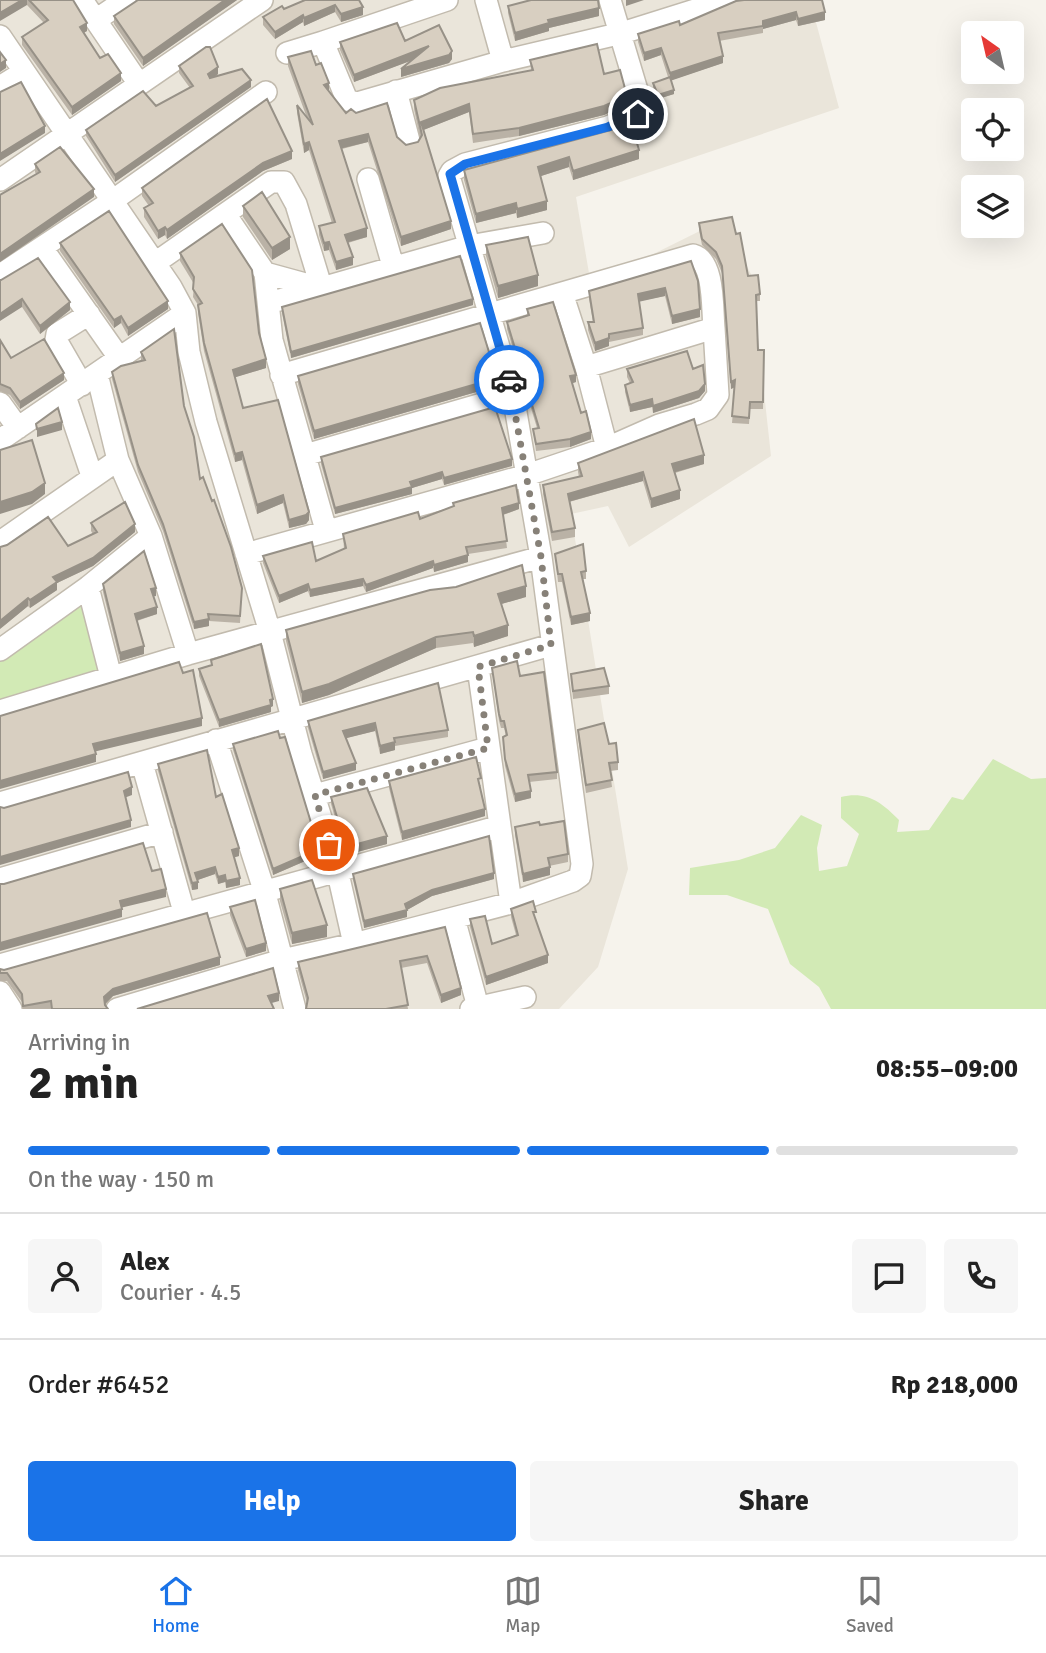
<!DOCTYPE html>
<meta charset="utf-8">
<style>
:root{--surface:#fff;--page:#f6f6f6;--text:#222;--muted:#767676;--line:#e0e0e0;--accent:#1a73e8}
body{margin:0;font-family:Signika,sans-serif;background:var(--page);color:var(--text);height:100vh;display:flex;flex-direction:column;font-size:26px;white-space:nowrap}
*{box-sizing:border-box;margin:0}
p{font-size:23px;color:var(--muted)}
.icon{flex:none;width:38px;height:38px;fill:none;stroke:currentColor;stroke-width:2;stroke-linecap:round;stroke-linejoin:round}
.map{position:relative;height:1009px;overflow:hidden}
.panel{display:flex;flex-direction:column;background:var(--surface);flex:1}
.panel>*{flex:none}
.needle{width:46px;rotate:326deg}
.controls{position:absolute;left:961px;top:21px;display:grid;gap:14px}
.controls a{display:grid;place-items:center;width:63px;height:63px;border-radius:7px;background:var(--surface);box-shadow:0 7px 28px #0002;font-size:35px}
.pin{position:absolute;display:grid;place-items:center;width:60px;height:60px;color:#fff;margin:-30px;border:4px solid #fff;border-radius:50%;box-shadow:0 2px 7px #0007}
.courier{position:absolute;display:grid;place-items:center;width:70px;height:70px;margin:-35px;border:5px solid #1a73e8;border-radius:50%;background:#fff;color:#222;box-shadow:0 2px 9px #0007}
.overview em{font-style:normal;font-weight:800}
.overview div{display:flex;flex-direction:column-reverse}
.overview{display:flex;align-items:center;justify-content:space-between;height:119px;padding:0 28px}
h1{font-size:46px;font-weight:800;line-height:52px}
.bar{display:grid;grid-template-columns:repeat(4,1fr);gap:10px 7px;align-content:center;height:84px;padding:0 28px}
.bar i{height:9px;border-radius:5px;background:var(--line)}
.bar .selected{background:var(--accent)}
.bar p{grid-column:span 4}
.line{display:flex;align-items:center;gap:18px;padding:0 28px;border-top:2px solid var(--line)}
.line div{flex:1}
.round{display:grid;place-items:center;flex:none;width:74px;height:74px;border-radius:7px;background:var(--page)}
.primary-button{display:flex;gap:14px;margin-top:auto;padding:14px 28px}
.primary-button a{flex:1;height:80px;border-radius:7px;background:var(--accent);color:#fff;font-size:28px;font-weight:800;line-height:80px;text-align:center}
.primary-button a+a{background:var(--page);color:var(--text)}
.tabs{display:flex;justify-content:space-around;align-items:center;height:98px;border-top:2px solid var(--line);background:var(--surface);font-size:19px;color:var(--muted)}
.tabs a{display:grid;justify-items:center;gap:4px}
.tabs .selected{color:var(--accent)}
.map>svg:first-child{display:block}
</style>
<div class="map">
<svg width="1046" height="1009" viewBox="0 0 1046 1009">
<rect width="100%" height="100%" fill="#f6f3ec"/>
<path fill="#eae5da" d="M0,0H810L839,108L576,197L591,285L722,220L751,274L771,456L629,547L608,506L571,514L628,869L598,967L559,1009H0Z"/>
<path fill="#d2eab5" d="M83,596L107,675L0,707V658Z
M993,759L1031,779L1046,778V1009H831L819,987L790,964L768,909L727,895H689L690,868L739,860L775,848L801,815L822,825L817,848L819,871L847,866L859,834L841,818V797C867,791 881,802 899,820L897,832L929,830L952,797L963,800Z"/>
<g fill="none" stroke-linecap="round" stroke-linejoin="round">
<defs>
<path id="minor" d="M82,0L139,84
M447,0L323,42L347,100L357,103L503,61L622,33L727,0
M486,0L503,61
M96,20L125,0
M0,36L171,287L185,313L189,352L206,422L270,632L301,754L337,869L354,944
M287,53L323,42
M0,87L24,72
M396,91L409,141
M368,179L393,266
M0,180L262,0
M225,214L271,182H284L296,204L321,286
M42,248L120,359
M155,263L225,214L265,273L272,340L326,530
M265,273L316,287
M0,275L112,201L266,92
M562,293L693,255C715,261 712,309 714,328
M269,303L469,246L543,233
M97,374L118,460
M281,375L562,293L586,367L607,448
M82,385L56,340L57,334L89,314
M65,396L92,476
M0,403L18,428
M0,440L185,313
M305,455L513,395
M0,542L118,460L151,536L188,654
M246,554L527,475L607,448L659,425L696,414L708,409L718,395L714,328L586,367
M88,587L111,677
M0,650L88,587L151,536
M478,667L500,826
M0,711L188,654L541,557
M216,740L264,890L295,1009
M142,763L184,912
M315,795L488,748
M0,803L551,645
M0,879L162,832
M511,903L573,881L580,876L582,864L541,557L513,395L449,176L452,171L465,164L608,127L638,114L641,107L639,97L610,0
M454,918L478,1007
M0,965L500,826L511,903L354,944L282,960L117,1009
M0,992L11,1009
M471,1009L525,997"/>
</defs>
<use href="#minor" stroke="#c2bbae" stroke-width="24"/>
<use href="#minor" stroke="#fff" stroke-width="21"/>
</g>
<path fill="#bab2a6" d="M0,0H73L87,31L83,33L100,58L121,81L72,115L22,45V37L44,23L27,5Z
M138,0H237L143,66L114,24V16Z
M736,1L825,20L798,26L796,20L763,29V33L719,41L723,63L671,80L674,94L658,99L653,87V83L668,77L661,55L644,61L638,42V34L680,25Z
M360,2L363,15L341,22L335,12L304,26L303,22L275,39L263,25V17L284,9Z
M508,6L599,16L549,28V31L515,41L508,13Z
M405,41L452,59L449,63L401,77L412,60L354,82L340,50V42Z
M288,57L316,65L329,91L346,113H356L397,137L406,145L418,142L420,138L414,109V100L531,70L530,60L604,74L627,104L604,115L519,136L473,143L469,112L423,130L451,229L401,246L368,142L342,149L367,237L348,243L353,265L336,270L329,250L324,251L319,235V226L332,223L309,150L304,153L297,113V105L307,118L288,66Z
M179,66L218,74L216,76L251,87L115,182L86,136V130L156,106L190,88L179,73Z
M611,130L639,159L573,180L569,167L541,176L547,210L517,218L516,213L476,223L464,180V170Z
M292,159L263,171L167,239L165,235L158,239L144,217V208L149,206L142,196V188Z
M35,164L94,197L36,174L35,172Z
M243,206L290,249L272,260L243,217Z
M699,223L736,234L748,276L760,294V301H756L758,350H764L763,409H750L749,424L732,423L735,387L731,389L722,273L716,259L702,245L699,230Z
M60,243L168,309L128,336L121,323L114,328L60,251Z
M486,245L538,286L498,298L486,256Z
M180,253L259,333L266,368L235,377L243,408L309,520L306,524L289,528L283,503L257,514L242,460L235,462L204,351L198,313V305L193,297L194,284L180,261Z
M691,261L700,317L672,324L665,296L639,301L643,328V335L609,342V346L595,351L588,330V322H593L589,299V291Z
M0,280L70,310L40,334L22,307Z
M473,305L291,358L282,313V307Z
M527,309L576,382L572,383L581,413L591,439L570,447L536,451L533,429L537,428L507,329V322L527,316Z
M0,340L11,358L64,380L20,409L10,395L0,391Z
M141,352L184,406L200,479L242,588L240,623L209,621V626L194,629L163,531L138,472L112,379V372L141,361Z
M627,369H693L705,391L699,398L653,413L652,407L630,412L625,392V385L630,383L627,377Z
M298,376L497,386L314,439L298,384Z
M321,457L512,466L444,485L442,479L412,488V494L335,514L321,464Z
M578,463L704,464L675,473L680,499L651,508L643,481L569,502L575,528V537L552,541L543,494V485L579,477L578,472Z
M453,503L519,509L503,515L507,548L468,554V562L434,572L433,568L366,592L363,586L310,597L308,591L279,603L263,563V556L316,561L344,549L343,534L420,519L453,507Z
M91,523L135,532L93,566L57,583V590L30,608L28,606L0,629L68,546L93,534L91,531Z
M555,554L586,571V579H582L590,621L571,625L562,582H558Z
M103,584L156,596H153L157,614L137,621L144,654L120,661L103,592Z
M526,597L501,604L508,636L474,647L473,643L436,648L329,695L302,703L286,641V630Z
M211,660L273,706L271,707V712L219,727L199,676V669L211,665Z
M492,668L520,676L557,772V779L529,782L531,798L515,802L505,766L503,737L506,736L504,728H501L499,721Z
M571,674L609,686V694L573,699Z
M308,721L448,730V737L395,746V750L380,754L375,731L346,738L356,770L323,779L308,728Z
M578,730L609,744L618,762V770L610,771L612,787L586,793L578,738Z
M233,744L319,855L273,875L233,750Z
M158,764L216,797L239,856L234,857L240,885L226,888L225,882L218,884L215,874L197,880L198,889L192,890L158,771Z
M389,781L481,785L480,786L485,816L402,840L389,788Z
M331,797L387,844L346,855L331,804Z
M540,825L568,854V862L549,866L550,875L523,882L515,835V827Z
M353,874L494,879L432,896L407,910V917L364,928L353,880Z
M280,889L327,937L292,944L280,901Z
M230,907L266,951L246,957L230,915Z
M511,909L536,920L548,963L486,985L470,927V919L492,944L516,935L511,917Z
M445,927L461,995L441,1003L427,963L401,968L408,1009H306L307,1003L298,970V962Z
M220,965L113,996L105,1005L108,1009H23L22,1002L7,981H0V969L4,970Z"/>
<path fill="#979187" d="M22,0H27V5L0,21V13Z
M225,0H237L143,66V58Z
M626,0H644L626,6Z
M335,5V12L304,26V18Z
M363,7V15L341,22V14Z
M599,8V16L549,28V31L515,41V33L548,20Z
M796,12V20L763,29V21Z
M825,12V20L798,26V19Z
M303,15V22L275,39V32Z
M87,23V31L80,35V27Z
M429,46V54L354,82V75Z
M661,48V55L644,61V53Z
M452,51V59L449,63L401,77V69Z
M723,56V63L670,81V73Z
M6,60V68L0,72V64Z
M218,67V74L208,81V74Z
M121,73V81L72,115V107Z
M251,80V87L115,182V175Z
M329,83V91L324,85Z
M674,90V94L658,99V95Z
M627,96V104L604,115L519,136V128Z
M469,104V112L421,131V122Z
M45,126V133L0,161V154Z
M368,134V142L339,149V141Z
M309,142V150L304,153V144Z
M639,150V159L573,180V171Z
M292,151V159L263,171L167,239V230L263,163Z
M569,157V167L538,177V167Z
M94,189V197L0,262V254Z
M547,201V210L517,218V209Z
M516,203V213L476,223V214Z
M451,221V229L401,246V237Z
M165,227V235L158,239V231Z
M367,228V237L345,243V235Z
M290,237V249L272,260V248Z
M329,242V250L324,251V243Z
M353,257V265L336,270V262Z
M538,275V286L498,298V286Z
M665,288V296L638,302V294Z
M22,299V307L0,321V314Z
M473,299V305L291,358V352Z
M168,301V309L128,336V328Z
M70,302V310L40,334V326Z
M700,309V317L672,324V316Z
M121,316V323L114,328V320Z
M609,338V346L595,351V343Z
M266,359V368L233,378V370Z
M64,373V380L20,409V402Z
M576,375V382L570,384V376Z
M497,378V386L314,439V431Z
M735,380V387L731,389V382Z
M705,384V391L699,398L653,413V406Z
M652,399V407L630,412V405Z
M62,422V430L37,437V429Z
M591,432V439L570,447V439Z
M242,452V460L235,462V454Z
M704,455V464L672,473V464Z
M512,459V466L444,485V478Z
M442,472V479L412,488V494L335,514V508L410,482Z
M643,472V481L568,502V494Z
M45,483V494L32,504L0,514V502Z
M680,490V499L651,508V499Z
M283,495V503L257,514V505Z
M519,503V509L502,515V508Z
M309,512V520L306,524L289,528V520Z
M135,524V532L93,566L57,583V590L30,608V600L53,577Z
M468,555V562L434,572V565Z
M433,561V568L366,592V585Z
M363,579V586L310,597V590Z
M308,584V591L279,603V596Z
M526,586V597L498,605V594Z
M156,588V596L151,597V589Z
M28,598V606L0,629V621Z
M157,607V614L135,621V614Z
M590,613V621L571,625V617Z
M209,619V626L194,629V622Z
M508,625V636L474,647V636Z
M436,637V648L329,695L302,703V692Z
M144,646V654L120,661V653Z
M273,699V706L271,707V712L219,727V720Z
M202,718V726L93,752V744Z
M375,723V731L343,739V731Z
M395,742V750L380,754V746Z
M96,754V762L0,789V781Z
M356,763V770L323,779V772Z
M132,787V795L124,798V791Z
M531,791V798L515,802V794Z
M485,809V816L402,840V832Z
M131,820V827L0,865V857Z
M387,836V844L346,855V847Z
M239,848V856L232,858V850Z
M319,849V855L273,875V869Z
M215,867V874L195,881V873Z
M550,867V875L523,882V874Z
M494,873V879L432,896L407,910V917L364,928V921L405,904L432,890Z
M225,875V882L218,884V877Z
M240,878V885L226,888V881Z
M198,882V889L192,890V883Z
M166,889V897L120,908V901Z
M122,909V917L0,951V943Z
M327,925V937L292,944V933Z
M266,943V951L246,957V949Z
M548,955V963L486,985V977Z
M220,957V965L113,996L104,1005V997L113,989Z
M461,988V995L441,1003V995Z
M279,993V1001L268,1004V996Z"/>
<path fill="#d8cfc1" stroke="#979187" stroke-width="2" d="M0,0H22L0,13Z
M29,0H73L87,23L80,27L100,58L108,54L121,73L72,107L22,37L48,20Z
M138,0H225L143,58L114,16Z
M305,0H359L363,7L341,14L335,5L304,18L303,15L275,32L263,17L282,6L284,9Z
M531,0H598L599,8L548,20L549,23L515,33L508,6Z
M744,0H822L825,12L798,19L796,12L763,21V26L718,33L723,56L670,73L661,48L644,53L638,34L679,21L680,25L736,1Z
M397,23L405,41L439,25L452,51L449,55L401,69L429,46L354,75L340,42Z
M597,44L604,74L620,70L627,96L604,106L519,128L473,134L469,104L421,122L451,221L401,237L368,134L339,141L367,228L345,235L353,257L336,262L329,242L324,243L319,226L335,222L309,142L304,144L297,105L313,125L288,57L311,51L316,65L321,63L329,83L324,85L346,113L351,109L356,113L387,103L397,137L406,145L418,142L422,135L414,100L440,88L533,70L530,60Z
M206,47H210L218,67L208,74L210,78L242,69L251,80L115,175L86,130L143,91L156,106L193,86L179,66Z
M0,52L6,60L0,64Z
M670,77L674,90L658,95L653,83Z
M21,82L45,126L0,154V92Z
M267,99L292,151L263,163L167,230L165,227L158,231L144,208L153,203L142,188Z
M631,122L639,150L573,171L569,157L538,167L547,201L517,209L516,203L476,214L464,170L611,130Z
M60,147L94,189L0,254V195L40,172L35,164Z
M262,192L290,237L272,248L243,206Z
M109,211L168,301L128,328L121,316L114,320L60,243Z
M732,217L736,234L740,233L748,276L758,275L760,294L756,295L758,350H764L763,402H750L749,418L732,416L735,380L731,382L722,266L716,252L702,239L699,223Z
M222,224L252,270L259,333L266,359L233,370L243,408L278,400L309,512L306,515L289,520L283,495L257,505L242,452L235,454L204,343L198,305L202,303L193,289L194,277L180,253Z
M528,237L538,275L498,286L486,245Z
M460,256L473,299L291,352L282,307Z
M38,258L70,302L40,326L22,299L0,314V280H1Z
M691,261L698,281L700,309L672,316L665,288L638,294L643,328L609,334V338L595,343L588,322H594L589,291Z
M553,302L576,375L570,376L581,413L586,411L591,432L570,439L536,444L533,429L539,428L507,322L529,315L527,309Z
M480,323L497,378L314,431L298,376Z
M174,329L184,406L194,437L200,479L203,477L212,501L214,500L231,547L242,588L240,616L208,614L209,619L194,622L163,524L138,465L112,372L121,366L145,360L141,352Z
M44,339L64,373L20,402L10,388L0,384V340L11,358Z
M687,351L693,369L703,365L705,384L699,391L653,406L652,399L630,405L625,385L633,382L627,369Z
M495,407L512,459L444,478L442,472L410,482L412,487L335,508L321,457Z
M58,408L62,422L37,429L36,424Z
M694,419L704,455L672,464L680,490L651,499L643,472L568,494L575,528L552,532L543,485L582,476L578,463Z
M32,440L45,483L32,492L0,502V450Z
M516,485L519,503L502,508L507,541L466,547L468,555L434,565L433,561L366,585L363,579L310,590L308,584L279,596L263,556L312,542L316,561L346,548L343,534L418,512L420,519L454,506L453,503Z
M125,502L135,524L93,558L53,577L57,582L30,600L28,598L0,621V547L7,545L48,517L68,546L97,532L91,523Z
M583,544L586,571L581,572L590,613L571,617L562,574H558L555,554Z
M144,551L156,588L151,589L157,607L135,614L144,646L120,653L103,584Z
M522,565L526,586L498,594L508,625L474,636L473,632L436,637L329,684L302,692L286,630L430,590L456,587Z
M261,644L273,699L270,700L271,705L219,720L199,669L212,665L211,660Z
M517,661L520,676L544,672L557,772L528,775L531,791L515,794L505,759L503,737L507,735L504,721H501L499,714L492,668Z
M179,662L183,673L193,670L202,718L93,744L96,754L0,781V716Z
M604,668L609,686L573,691L571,674Z
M438,683L448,730L394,738L395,742L380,746L375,723L343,731L356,763L323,772L308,721Z
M604,723L609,744L616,743L618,762L609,763L612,780L586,785L578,730Z
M278,731L280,738L285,737L319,849L273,869L233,744Z
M207,750L216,797L222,794L239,848L232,850L240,878L226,881L225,875L218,877L215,867L195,873L198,882L192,883L158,764Z
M476,757L481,778L478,779L485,809L402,832L389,781Z
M128,772L132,787L124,791L131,820L0,857V807L4,808Z
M367,788L387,836L346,847L331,797Z
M564,821L568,854L548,858L550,867L523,874L515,827L539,822L540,825Z
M489,836L494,873L432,890L405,904L407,910L364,921L353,874Z
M143,843L152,871L161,869L166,889L120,901L122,909L0,943V884H4Z
M312,880L327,925L292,933L280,889Z
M255,900L266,943L246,949L230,907Z
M533,901L536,912H533L548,955L486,977L470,919L485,916L492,944L518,935L511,909Z
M207,913L220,957L113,989L104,997L105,1005L108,1009H52L51,1001L23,1006L22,994L7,973H0V969L4,970Z
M445,927L461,988L441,995L427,956L400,961L408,1005L386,1009H306L308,998L298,962Z
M273,968L279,993L268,996L274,1009H137Z"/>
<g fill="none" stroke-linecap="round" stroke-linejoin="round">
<path stroke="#878178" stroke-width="7" stroke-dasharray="0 12.6" d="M329,845L315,795L488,748L478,667L551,645L541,557L509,380"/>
<path stroke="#1a73e8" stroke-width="9" d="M509,380L450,174L465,164L608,127L638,114"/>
</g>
</svg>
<div class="controls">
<a><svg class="needle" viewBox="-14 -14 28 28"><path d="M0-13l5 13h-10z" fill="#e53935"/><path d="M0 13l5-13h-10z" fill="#767676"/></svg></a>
<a><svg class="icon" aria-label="locate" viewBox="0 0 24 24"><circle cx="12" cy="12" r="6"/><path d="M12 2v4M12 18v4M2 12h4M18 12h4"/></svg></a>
<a><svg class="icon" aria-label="layers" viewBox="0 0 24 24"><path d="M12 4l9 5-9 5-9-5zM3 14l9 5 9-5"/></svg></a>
</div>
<div class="pin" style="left:329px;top:845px;background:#ea580c"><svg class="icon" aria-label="bag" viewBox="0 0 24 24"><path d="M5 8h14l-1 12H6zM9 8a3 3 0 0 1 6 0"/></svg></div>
<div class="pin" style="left:638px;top:114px;background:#1f2937"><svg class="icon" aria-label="home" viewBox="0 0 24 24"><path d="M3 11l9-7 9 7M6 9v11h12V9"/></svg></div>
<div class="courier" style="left:509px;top:380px"><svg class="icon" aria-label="car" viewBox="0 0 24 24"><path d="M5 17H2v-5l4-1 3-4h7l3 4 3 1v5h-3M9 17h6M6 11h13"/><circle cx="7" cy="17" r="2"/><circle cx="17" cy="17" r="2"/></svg></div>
</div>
<section class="panel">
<div class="overview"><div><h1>2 min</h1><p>Arriving in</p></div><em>08:55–09:00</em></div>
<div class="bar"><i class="selected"></i><i class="selected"></i><i class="selected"></i><i></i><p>On the way · 150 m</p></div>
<div class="line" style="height:126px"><a class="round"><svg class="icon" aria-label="person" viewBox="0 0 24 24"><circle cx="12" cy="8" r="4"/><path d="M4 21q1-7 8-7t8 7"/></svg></a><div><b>Alex</b><p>Courier · 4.5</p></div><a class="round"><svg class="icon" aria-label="chat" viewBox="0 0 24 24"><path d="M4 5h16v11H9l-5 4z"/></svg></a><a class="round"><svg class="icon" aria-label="phone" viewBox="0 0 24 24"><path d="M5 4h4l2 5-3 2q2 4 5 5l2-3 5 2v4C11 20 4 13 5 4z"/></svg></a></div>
<div class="line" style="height:91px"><div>Order #6452</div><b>Rp 218,000</b></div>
<div class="primary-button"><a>Help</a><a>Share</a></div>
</section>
<nav class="tabs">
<a class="selected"><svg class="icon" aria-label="home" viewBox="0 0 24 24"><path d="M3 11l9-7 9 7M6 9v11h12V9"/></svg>Home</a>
<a><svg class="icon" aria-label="map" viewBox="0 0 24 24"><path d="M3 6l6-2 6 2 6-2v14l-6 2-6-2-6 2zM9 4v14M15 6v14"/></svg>Map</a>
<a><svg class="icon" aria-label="saved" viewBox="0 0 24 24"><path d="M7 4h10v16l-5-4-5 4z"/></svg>Saved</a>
</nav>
